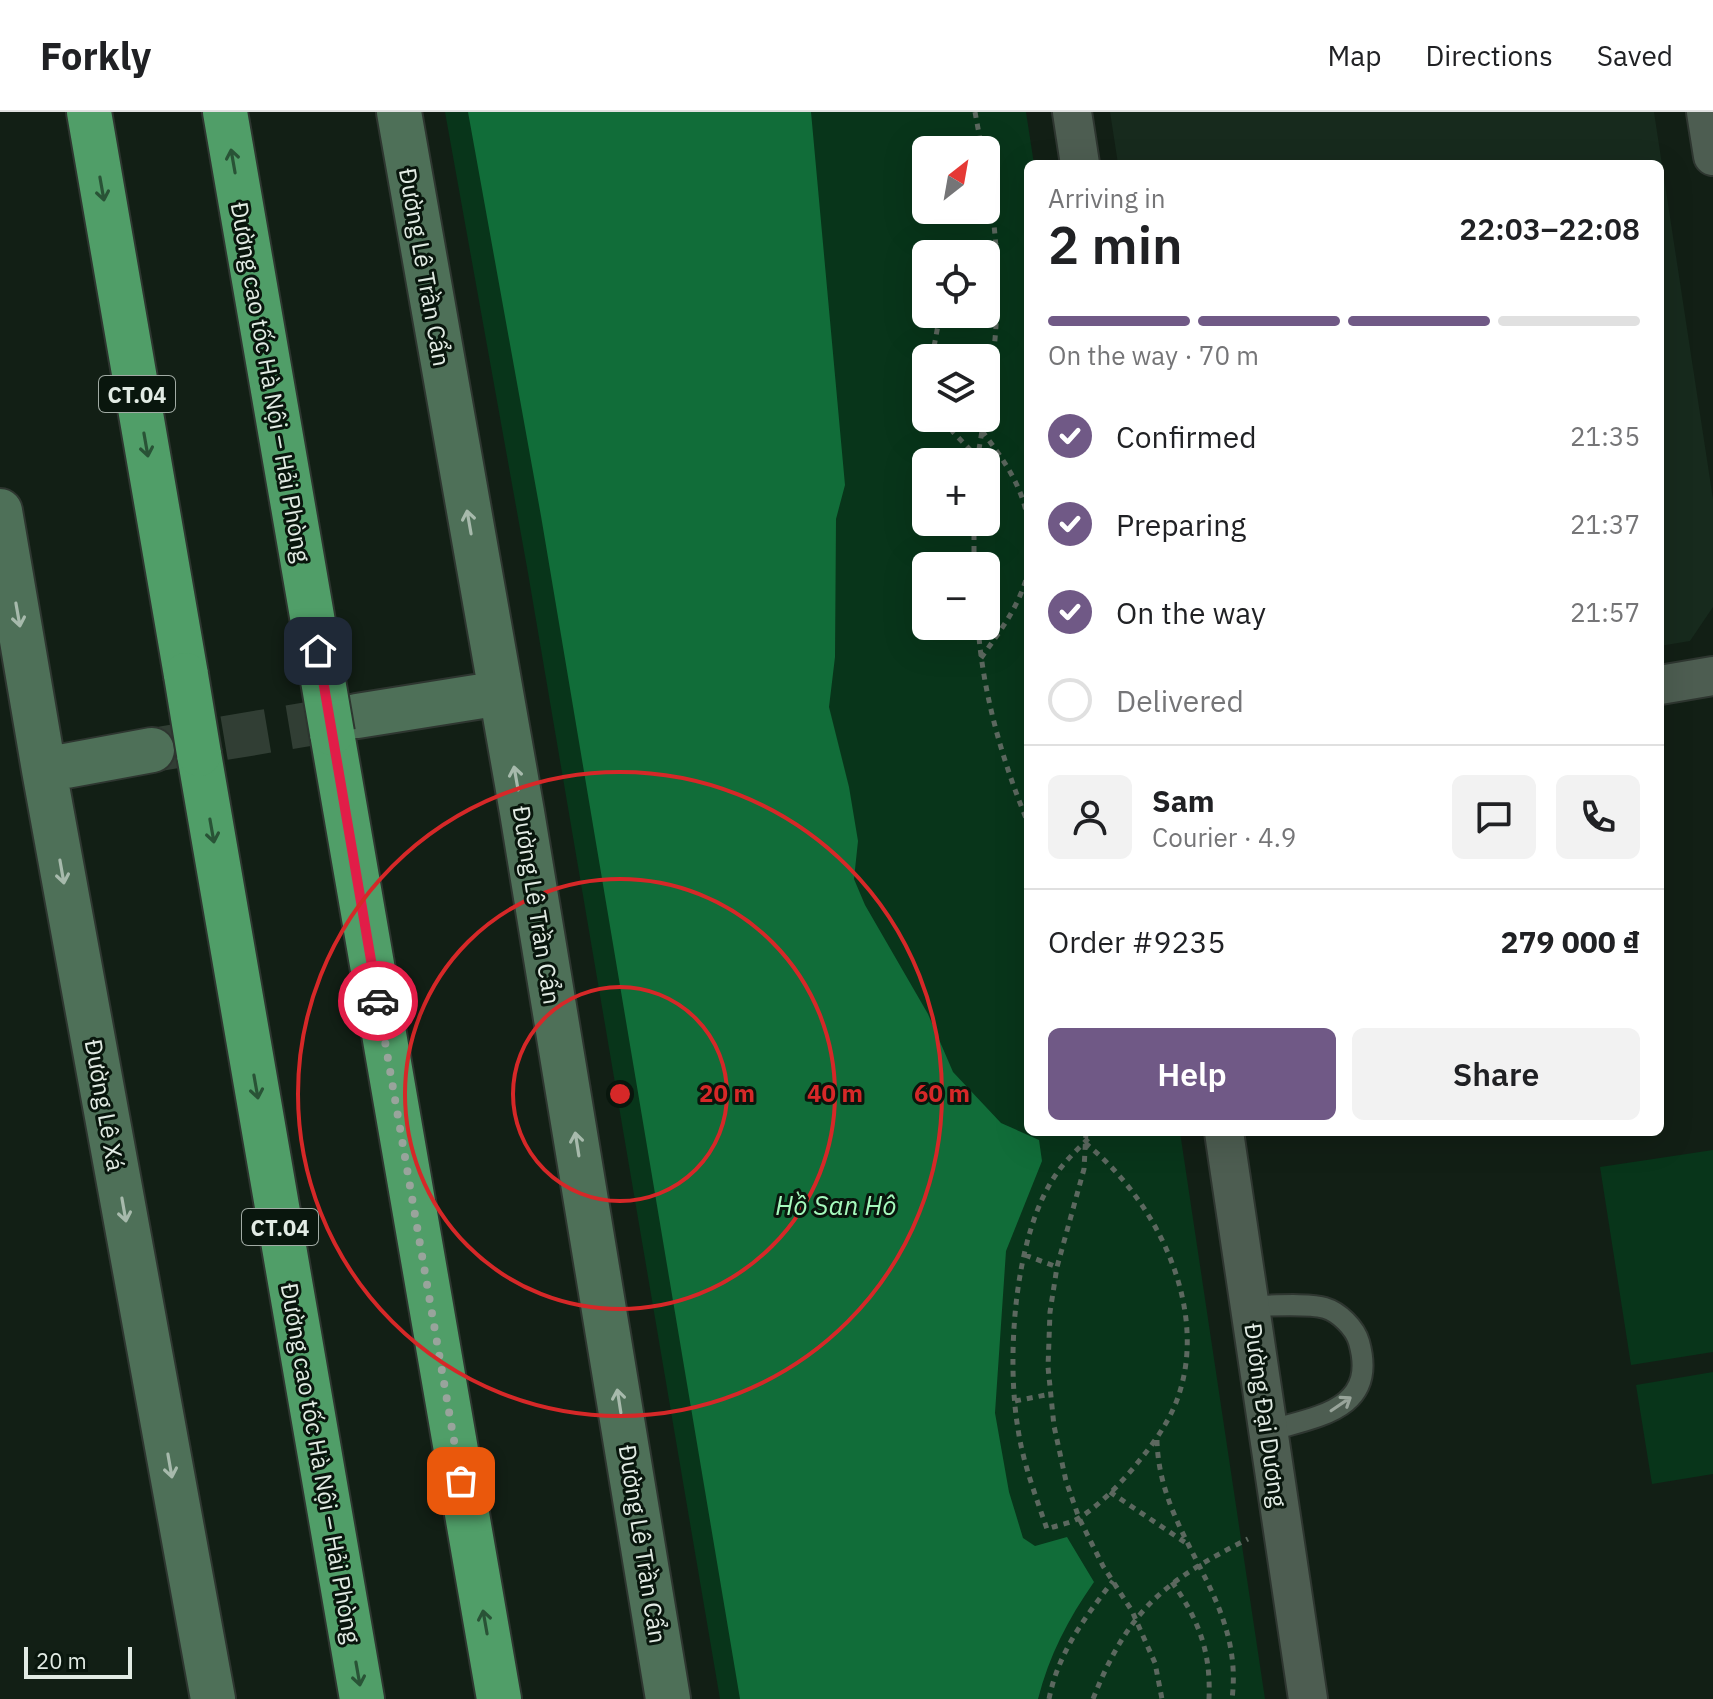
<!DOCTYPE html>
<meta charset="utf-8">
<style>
:root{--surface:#fff;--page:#f2f2f2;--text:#202124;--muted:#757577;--line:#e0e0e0;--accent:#705986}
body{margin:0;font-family:"IBM Plex Sans",sans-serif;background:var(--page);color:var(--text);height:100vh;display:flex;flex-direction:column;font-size:30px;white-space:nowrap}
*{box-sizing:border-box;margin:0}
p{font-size:26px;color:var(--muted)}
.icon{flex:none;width:44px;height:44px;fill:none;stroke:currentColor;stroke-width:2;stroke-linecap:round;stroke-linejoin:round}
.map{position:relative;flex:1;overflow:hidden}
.panel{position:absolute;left:1024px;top:48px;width:640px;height:976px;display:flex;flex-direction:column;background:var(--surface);border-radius:12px;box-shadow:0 8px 32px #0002}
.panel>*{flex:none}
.needle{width:52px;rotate:31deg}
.tools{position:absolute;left:912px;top:24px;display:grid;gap:16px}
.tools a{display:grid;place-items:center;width:88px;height:88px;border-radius:12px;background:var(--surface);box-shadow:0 8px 32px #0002;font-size:40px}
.scale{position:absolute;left:24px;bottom:20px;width:108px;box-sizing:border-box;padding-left:8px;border:4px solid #e2ebe4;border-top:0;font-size:22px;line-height:28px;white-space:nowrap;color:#e2ebe4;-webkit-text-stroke:6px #09160d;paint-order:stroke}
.pin{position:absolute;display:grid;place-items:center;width:68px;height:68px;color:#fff;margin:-34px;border-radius:16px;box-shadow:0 4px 12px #0006}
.courier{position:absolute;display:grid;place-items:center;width:80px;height:80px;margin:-40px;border:6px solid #e11d48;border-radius:50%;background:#fff;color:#222;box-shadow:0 2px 10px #0007}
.overview em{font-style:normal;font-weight:600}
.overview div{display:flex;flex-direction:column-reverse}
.overview{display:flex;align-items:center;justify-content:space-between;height:136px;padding:0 24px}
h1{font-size:52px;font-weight:600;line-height:60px}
.bar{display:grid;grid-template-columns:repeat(4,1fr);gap:12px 8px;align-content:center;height:96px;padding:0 24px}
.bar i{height:10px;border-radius:6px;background:var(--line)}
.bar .selected{background:var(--accent)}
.bar p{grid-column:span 4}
.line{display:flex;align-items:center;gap:20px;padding:0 24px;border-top:2px solid var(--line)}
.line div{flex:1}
.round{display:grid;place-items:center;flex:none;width:84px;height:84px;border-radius:12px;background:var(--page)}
ol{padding:0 24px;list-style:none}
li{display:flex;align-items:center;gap:24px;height:88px}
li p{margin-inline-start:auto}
li .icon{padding:8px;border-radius:50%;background:var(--accent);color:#fff;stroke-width:4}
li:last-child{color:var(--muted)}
li i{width:44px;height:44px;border:4px solid var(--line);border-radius:50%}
.action{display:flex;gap:16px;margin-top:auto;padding:16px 24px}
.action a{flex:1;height:92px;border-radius:12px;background:var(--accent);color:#fff;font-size:32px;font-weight:600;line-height:92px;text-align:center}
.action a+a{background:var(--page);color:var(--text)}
header{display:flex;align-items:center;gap:48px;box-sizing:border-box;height:112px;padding:0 40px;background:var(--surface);border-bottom:2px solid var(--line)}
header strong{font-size:38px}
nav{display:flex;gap:44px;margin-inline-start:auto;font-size:28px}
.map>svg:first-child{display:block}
</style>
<header>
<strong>Forkly</strong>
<nav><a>Map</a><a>Directions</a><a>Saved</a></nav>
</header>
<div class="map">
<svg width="1713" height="1587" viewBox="0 0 1713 1587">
<rect width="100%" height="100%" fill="#121f15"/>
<path fill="#172a1d" d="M1110,0H1654L1713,387V495L1690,529L1660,534V52H1118Z"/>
<path fill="#08351a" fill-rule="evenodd" d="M445,0H1026L1034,52H1028V1020H1180L1265,1587H720L528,461ZM926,38H986V98H926ZM926,142H986V202H926ZM926,246H986V306H926ZM926,350H986V410H926ZM926,454H986V514H926Z
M1713,1038V1240L1631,1253L1600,1055Z
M1713,1260V1362L1652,1372L1636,1273Z"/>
<path fill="#116d39" d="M468,0H811L845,373L836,407L835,545L829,595L849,675L858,729L854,767L865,793L928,902L953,960L1001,1011L1039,1028L1042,1049L1006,1139L995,1301L1009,1380L1023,1426L1035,1434L1067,1425L1094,1470C1068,1507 1049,1544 1038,1587H740L541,404Z"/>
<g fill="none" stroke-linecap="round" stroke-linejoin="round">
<path stroke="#313e34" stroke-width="44" stroke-dasharray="44 22" stroke-linecap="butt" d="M159,637L357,604"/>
<defs>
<path id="lane" d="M1250,1194C1269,1194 1309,1191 1325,1196C1339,1200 1355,1216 1359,1230C1378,1298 1318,1304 1268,1319"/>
<path id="street" d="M1072,0L1080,52
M1706,0L1713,44
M1660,573L1713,564
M1224,1020L1308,1587"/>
<path id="secondary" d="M399,0L522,700L668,1587
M0,399L44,658L213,1587
M357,604L501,581
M44,658L152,638"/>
<path id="highway" d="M89,0L186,563
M225,0L318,539
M332,621L499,1587
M199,642L362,1587"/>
</defs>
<use href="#lane" stroke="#2e3630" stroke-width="24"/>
<use href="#street" stroke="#2e3630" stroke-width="42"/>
<use href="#secondary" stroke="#2e3630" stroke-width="48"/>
<use href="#highway" stroke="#2e3630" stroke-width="48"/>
<path stroke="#5c685f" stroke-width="5" stroke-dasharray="6 6" stroke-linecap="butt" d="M975,0L982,38
M986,56C1001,141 1001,209 986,295
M985,142L997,130
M932,246L940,202
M945,306L953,320L978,346
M982,319C1003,347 1023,374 1028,410
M977,350L984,306
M974,410V454
M978,514C983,582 1002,648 1028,711
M981,546C1001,518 1020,493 1028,460
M1086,1020L1084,1057L1057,1155L1050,1200L1048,1255L1054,1314L1066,1369L1079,1406L1103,1454L1132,1499L1155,1551L1162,1587
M1085,1031C1157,1088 1213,1201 1175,1293C1166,1314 1153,1332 1139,1349C1123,1369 1103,1390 1081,1405C1072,1411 1058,1413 1047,1417C1036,1385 1023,1351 1018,1317C1006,1246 1014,1121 1057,1061C1067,1046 1082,1034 1094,1020
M1025,1143L1057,1155
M1015,1289L1051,1282
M1157,1328C1159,1426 1245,1484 1232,1587
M1110,1380L1186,1431
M1172,1470C1199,1508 1211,1540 1209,1587
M1049,1587C1058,1541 1085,1505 1113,1469
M1093,1587C1128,1498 1164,1469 1248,1427"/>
<use href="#lane" stroke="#4d5d51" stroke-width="20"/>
<use href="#street" stroke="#4d5d51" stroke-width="38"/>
<use href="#secondary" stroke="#4e7058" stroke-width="44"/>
<use href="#highway" stroke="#509e68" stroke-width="44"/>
<defs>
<path id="highway-bridge" d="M318,539L332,621
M186,563L199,642"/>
</defs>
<use href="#highway-bridge" stroke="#2e3630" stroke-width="48" stroke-linecap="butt"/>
<use href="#highway-bridge" stroke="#509e68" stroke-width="44"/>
</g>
<defs><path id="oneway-shaft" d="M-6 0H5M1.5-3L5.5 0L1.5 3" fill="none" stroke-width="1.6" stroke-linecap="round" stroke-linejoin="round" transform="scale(2)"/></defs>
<g stroke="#295336">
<use href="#oneway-shaft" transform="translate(233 49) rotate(-100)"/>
<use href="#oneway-shaft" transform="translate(102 77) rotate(80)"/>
<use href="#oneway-shaft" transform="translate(146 333) rotate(80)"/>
<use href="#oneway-shaft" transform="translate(212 719) rotate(80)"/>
<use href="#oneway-shaft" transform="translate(256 975) rotate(80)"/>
<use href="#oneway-shaft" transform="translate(485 1510) rotate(-100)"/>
<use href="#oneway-shaft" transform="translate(358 1562) rotate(80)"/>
</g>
<g stroke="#a7baac">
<use href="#oneway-shaft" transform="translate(469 410) rotate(-100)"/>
<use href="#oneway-shaft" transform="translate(18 503) rotate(80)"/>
<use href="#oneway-shaft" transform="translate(516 666) rotate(-100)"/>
<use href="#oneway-shaft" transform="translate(62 760) rotate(80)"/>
<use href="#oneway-shaft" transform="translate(577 1032) rotate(-99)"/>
<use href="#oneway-shaft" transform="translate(124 1098) rotate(80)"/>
<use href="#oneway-shaft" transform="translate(619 1289) rotate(-99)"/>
<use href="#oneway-shaft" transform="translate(170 1354) rotate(80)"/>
</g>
<use stroke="#98a49a" href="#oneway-shaft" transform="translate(1341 1292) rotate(-34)"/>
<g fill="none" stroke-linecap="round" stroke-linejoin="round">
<path stroke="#99a49c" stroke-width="8" stroke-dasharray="0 14.4" d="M378,889L461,1369"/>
<path stroke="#e11d48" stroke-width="10" d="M318,539L378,889"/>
</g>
<g fill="none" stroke="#d62828" stroke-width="4">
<circle cx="620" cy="982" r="107"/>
<circle cx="620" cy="982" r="215"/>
<circle cx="620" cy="982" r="322"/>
</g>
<g text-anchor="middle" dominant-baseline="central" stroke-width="6" stroke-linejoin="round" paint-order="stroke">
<g fill="#09160d" stroke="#a1aba4" stroke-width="2">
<rect x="99" y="264" width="76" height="36" rx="6"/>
<rect x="242" y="1097" width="76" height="36" rx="6"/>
</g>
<g font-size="22" font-weight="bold" fill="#e2ebe4">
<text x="137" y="282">CT.04</text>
<text x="280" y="1115">CT.04</text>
</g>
<g font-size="24" fill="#e2ebe4" stroke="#09160d">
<text transform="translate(425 155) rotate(80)">Đường Lê Trần Cẩn</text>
<text transform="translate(271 270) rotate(80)">Đường cao tốc Hà Nội – Hải Phòng</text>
<text transform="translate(537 793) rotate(81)">Đường Lê Trần Cẩn</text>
<text transform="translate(105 993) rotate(80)">Đường Lê Xá</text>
<text transform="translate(1266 1303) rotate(82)">Đường Đại Dương</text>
<text transform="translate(321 1351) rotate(80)">Đường cao tốc Hà Nội – Hải Phòng</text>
<text transform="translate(643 1432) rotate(81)">Đường Lê Trần Cẩn</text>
</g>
<g font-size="26" font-style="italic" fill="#a6fabd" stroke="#09160d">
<text x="836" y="1093">Hồ San Hô</text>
</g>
</g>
<circle cx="620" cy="982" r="12" fill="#d62828" stroke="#09160d" stroke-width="4"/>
<g font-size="24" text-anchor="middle" font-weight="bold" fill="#d62828" stroke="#09160d" stroke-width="6" stroke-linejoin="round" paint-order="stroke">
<text x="727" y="990">20 m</text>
<text x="835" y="990">40 m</text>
<text x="942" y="990">60 m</text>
</g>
</svg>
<div class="tools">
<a><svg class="needle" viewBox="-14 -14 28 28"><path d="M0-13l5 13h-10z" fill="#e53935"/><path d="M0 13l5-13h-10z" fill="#757577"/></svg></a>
<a><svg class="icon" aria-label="locate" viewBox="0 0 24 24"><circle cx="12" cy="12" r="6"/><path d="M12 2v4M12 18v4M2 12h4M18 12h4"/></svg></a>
<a><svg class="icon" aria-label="layers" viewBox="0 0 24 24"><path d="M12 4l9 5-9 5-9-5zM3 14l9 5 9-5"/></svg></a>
<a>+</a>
<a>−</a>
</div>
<div class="scale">20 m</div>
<div class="pin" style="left:461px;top:1369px;background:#ea580c"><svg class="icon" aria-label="bag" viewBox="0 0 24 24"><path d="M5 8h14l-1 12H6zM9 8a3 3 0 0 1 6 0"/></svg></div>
<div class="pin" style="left:318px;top:539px;background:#1f2937"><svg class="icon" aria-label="home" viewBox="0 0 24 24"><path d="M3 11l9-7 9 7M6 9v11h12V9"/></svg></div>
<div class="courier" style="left:378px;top:889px"><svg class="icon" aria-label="car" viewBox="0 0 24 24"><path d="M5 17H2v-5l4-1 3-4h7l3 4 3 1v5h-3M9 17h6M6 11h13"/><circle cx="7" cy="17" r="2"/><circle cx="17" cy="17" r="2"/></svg></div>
<section class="panel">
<div class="overview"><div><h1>2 min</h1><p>Arriving in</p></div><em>22:03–22:08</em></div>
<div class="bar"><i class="selected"></i><i class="selected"></i><i class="selected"></i><i></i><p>On the way · 70 m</p></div>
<ol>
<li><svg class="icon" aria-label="check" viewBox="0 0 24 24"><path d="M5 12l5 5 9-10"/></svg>Confirmed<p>21:35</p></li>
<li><svg class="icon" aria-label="check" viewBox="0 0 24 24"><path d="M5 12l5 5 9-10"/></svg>Preparing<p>21:37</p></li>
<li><svg class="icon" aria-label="check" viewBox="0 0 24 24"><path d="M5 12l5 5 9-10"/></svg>On the way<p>21:57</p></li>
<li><i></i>Delivered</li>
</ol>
<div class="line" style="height:144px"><a class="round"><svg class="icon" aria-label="person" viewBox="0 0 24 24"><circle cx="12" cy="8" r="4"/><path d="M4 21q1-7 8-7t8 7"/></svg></a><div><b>Sam</b><p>Courier · 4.9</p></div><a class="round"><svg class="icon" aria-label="chat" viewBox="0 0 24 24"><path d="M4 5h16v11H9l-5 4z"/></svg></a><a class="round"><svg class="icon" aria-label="phone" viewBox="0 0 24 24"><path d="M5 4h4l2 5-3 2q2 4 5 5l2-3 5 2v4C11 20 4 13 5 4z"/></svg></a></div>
<div class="line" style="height:104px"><div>Order #9235</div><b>279 000 ₫</b></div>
<div class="action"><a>Help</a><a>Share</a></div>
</section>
</div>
